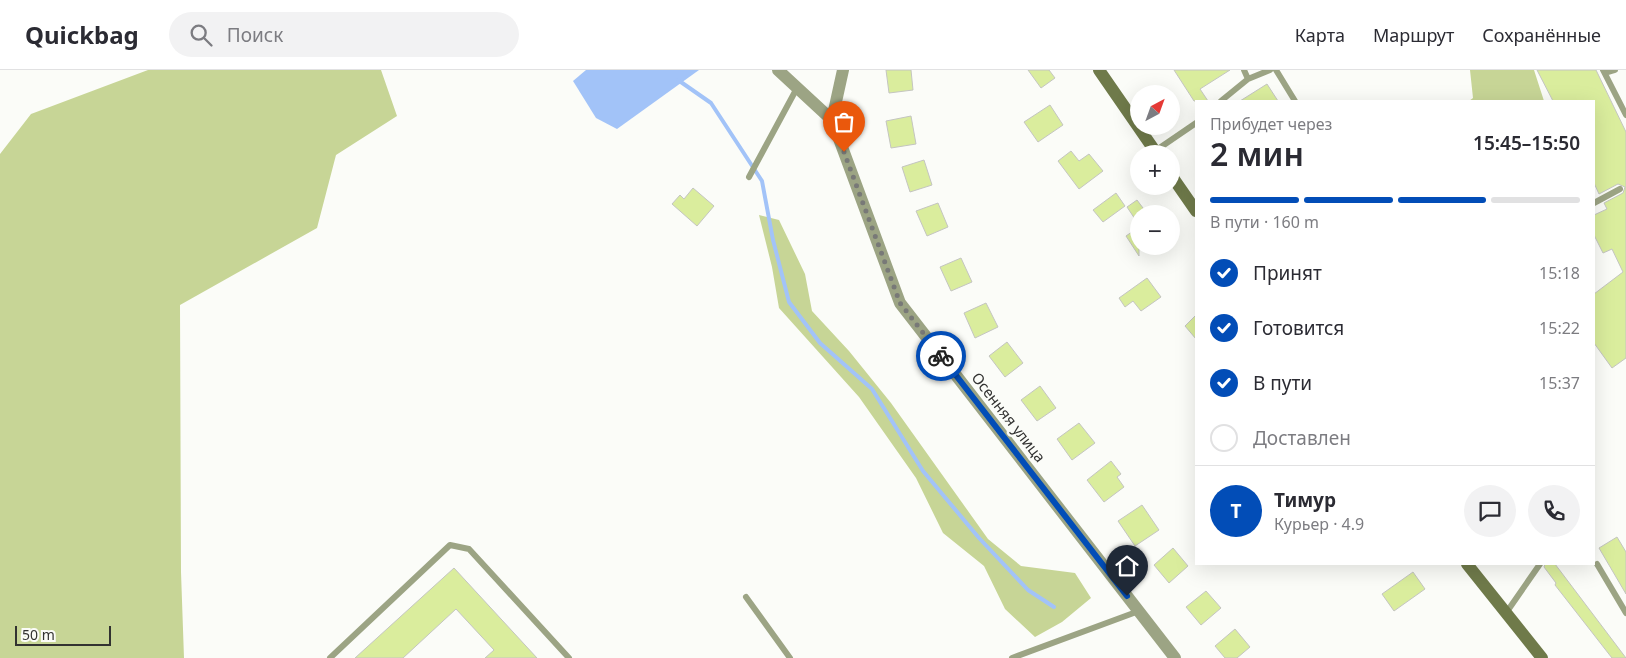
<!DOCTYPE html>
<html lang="ru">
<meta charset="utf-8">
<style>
:root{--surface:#fff;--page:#f2f2f3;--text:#2b2b33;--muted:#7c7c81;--line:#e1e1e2;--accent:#024db7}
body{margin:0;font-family:"Noto Sans",sans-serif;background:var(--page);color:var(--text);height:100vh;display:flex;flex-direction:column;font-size:19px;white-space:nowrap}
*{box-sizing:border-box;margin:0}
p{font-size:16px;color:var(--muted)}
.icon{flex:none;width:28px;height:28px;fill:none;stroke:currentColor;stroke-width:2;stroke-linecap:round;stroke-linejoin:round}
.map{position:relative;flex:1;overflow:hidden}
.side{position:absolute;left:1195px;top:30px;width:400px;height:465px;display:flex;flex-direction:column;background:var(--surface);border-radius:0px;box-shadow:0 5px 20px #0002}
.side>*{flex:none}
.needle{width:32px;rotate:41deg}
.controls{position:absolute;left:1130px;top:15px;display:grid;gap:10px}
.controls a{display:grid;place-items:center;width:50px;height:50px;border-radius:50%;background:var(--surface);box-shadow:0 5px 20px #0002;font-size:25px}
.scale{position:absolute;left:15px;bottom:12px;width:96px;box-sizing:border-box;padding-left:5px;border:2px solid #323231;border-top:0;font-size:14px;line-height:18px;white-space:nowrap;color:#323231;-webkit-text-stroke:4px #fbfcf8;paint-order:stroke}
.pin{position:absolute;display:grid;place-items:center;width:42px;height:42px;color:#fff;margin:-51px -21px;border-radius:50% 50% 50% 0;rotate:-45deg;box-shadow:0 0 5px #0007}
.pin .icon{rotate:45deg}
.courier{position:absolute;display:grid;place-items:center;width:50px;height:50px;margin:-25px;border:4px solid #024db7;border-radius:50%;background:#fff;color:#222;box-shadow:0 1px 6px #0007}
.overview em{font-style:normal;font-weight:600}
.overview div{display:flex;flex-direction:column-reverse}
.overview{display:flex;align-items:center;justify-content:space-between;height:85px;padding:0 15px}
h1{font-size:32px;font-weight:600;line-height:38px}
.bar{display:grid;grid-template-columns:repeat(4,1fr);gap:8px 5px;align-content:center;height:60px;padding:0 15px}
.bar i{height:6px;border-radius:4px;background:var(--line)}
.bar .selected{background:var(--accent)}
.bar p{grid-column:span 4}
.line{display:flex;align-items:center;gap:12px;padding:0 15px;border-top:1px solid var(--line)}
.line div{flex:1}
.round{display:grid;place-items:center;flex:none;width:52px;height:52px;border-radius:26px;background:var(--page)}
ol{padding:0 15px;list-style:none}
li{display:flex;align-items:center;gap:15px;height:55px}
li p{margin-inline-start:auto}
li .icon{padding:5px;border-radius:50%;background:var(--accent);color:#fff;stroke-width:4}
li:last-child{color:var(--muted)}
li i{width:28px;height:28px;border:2px solid var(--line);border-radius:50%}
header{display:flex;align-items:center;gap:30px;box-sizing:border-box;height:70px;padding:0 25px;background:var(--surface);border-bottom:1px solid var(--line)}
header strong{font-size:24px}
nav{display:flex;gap:28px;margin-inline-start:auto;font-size:18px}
.search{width:350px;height:45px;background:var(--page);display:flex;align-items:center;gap:12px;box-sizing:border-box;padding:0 18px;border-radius:28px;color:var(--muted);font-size:19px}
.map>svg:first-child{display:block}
</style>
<header>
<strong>Quickbag</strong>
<div class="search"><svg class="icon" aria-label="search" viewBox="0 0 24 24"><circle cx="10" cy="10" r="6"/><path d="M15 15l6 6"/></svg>Поиск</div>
<nav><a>Карта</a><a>Маршрут</a><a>Сохранённые</a></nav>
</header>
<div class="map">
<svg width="1626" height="588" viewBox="0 0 1626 588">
<rect width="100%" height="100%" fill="#fbfcf8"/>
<path fill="#c7d596" d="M148,0H381L397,46L336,85L317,158L180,235L181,502L184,588H0V84L31,44Z
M1470,0H1534L1544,31H1469L1473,28Z
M759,145L779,150L805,204L812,241L849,281L891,333L988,469L1021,496L1075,503L1091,528L1062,552L1035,567L1005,539L984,496L943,463L916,408L859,327L779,238L772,197Z"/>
<path fill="#a2c3f8" d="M586,0H699L617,59L596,48L573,11Z"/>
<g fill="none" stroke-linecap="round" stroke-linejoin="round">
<path stroke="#a2c3f8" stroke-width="4" d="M678,10L711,33L762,111L773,170L789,232L820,273L872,319L923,401L979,468L1028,520L1054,537"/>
</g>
<path fill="#daed9d" stroke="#c4c5c1" d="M886,0H911L913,20L889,23Z
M1028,0H1049L1055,8L1041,18Z
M1174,0H1230L1200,19L1208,31H1194Z
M1537,0H1596L1626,62V288L1612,298L1594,273V224L1623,202L1612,179L1603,183L1594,165V145L1607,139L1604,133L1623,123L1625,117L1618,114L1599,124L1594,113V31H1553Z
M1267,14L1278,31H1240Z
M1050,35L1063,55L1038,72L1024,52Z
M911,46L916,74L891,78L886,51Z
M1071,81L1079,91L1089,84L1103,101L1079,119L1058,91Z
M924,90L932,115L910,122L902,97Z
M693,118L714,136L697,156L672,134L680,125L684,129Z
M1116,123L1125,136L1103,152L1093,140Z
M1137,130L1146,142L1139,144V147L1135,149L1127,137Z
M938,133L948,157L927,166L916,141Z
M1139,157V186L1126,166Z
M961,188L972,212L951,221L940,197Z
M1147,208L1161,227L1141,241L1133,231L1125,237L1119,228Z
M986,233L998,257L975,268L964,243Z
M1196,245V269L1185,256Z
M1007,272L1023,293L1005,307L989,286Z
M1040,316L1056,338L1037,351L1021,330Z
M1079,353L1095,373L1072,390L1057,369Z
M1111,391L1121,404L1117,407L1124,417L1104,432L1087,410Z
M1142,435L1159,460L1135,476L1118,451Z
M1617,467L1626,482V524L1599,478Z
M1173,478L1188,496L1169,513L1154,495Z
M1545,494H1555L1626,588H1612L1555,515L1556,513L1544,497Z
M454,498L537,588H485L494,580L456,539L403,588H355Z
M1413,502L1425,519L1394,541L1382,524Z
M1206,521L1221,538L1201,555L1186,537Z
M1235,559L1250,577L1237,588H1225L1215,576Z"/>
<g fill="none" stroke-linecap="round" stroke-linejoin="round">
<path stroke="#9ca484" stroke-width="6" d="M1276,0L1295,31
M1603,0L1626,45
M1605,3L1615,0
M1248,9L1270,0
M1221,31L1248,9L1244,0
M1155,81L1196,53
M749,107L797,18
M1594,133L1620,119
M1597,494L1626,543
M746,527L790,588
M1506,543L1540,494
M330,588L450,475L469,479L569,588
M1012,588L1139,541"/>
<path stroke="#9ca484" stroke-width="12" d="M778,0L832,50L900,233L1175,588
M832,50L843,0"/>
<path stroke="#6f7a4a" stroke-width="12" d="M1099,0L1157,84
M1171,105L1196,141
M1467,494L1542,588"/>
</g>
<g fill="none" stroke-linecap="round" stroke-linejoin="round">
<path stroke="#787977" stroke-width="5" stroke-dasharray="0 9" d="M844,82L900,233L941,286"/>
<path stroke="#024db7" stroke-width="6" d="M941,286L1127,526"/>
</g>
<g text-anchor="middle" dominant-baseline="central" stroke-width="5" stroke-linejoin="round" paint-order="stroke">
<g font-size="15" fill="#323231" stroke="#fbfcf8">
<text transform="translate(1009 347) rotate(52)">Осенняя улица</text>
</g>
</g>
</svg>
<div class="controls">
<a><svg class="needle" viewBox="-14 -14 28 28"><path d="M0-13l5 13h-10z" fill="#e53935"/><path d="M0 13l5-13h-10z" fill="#7c7c81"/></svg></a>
<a>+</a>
<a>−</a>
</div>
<div class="scale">50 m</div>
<div class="pin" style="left:844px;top:82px;background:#ea580c"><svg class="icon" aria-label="bag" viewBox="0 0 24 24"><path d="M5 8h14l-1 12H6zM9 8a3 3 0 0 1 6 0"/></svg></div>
<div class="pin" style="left:1127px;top:526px;background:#1f2937"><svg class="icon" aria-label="home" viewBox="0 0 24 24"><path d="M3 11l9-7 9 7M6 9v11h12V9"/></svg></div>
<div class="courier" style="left:941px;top:286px"><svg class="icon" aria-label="bike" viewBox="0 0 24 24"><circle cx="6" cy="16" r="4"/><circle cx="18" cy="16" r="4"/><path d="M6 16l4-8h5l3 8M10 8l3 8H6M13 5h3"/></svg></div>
<section class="side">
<div class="overview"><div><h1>2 мин</h1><p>Прибудет через</p></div><em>15:45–15:50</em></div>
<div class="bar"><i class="selected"></i><i class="selected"></i><i class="selected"></i><i></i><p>В пути · 160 m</p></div>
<ol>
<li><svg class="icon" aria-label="check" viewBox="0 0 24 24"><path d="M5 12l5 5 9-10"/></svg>Принят<p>15:18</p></li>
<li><svg class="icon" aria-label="check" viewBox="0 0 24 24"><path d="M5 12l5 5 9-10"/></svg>Готовится<p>15:22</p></li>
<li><svg class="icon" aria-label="check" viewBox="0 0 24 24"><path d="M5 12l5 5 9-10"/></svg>В пути<p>15:37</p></li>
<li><i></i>Доставлен</li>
</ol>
<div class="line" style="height:90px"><b class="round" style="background:var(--accent);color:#fff">Т</b><div><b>Тимур</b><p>Курьер · 4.9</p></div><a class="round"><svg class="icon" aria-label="chat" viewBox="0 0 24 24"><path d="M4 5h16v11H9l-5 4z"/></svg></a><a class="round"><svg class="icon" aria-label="phone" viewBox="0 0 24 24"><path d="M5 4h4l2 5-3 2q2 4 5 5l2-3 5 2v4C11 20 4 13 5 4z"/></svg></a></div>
</section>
</div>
